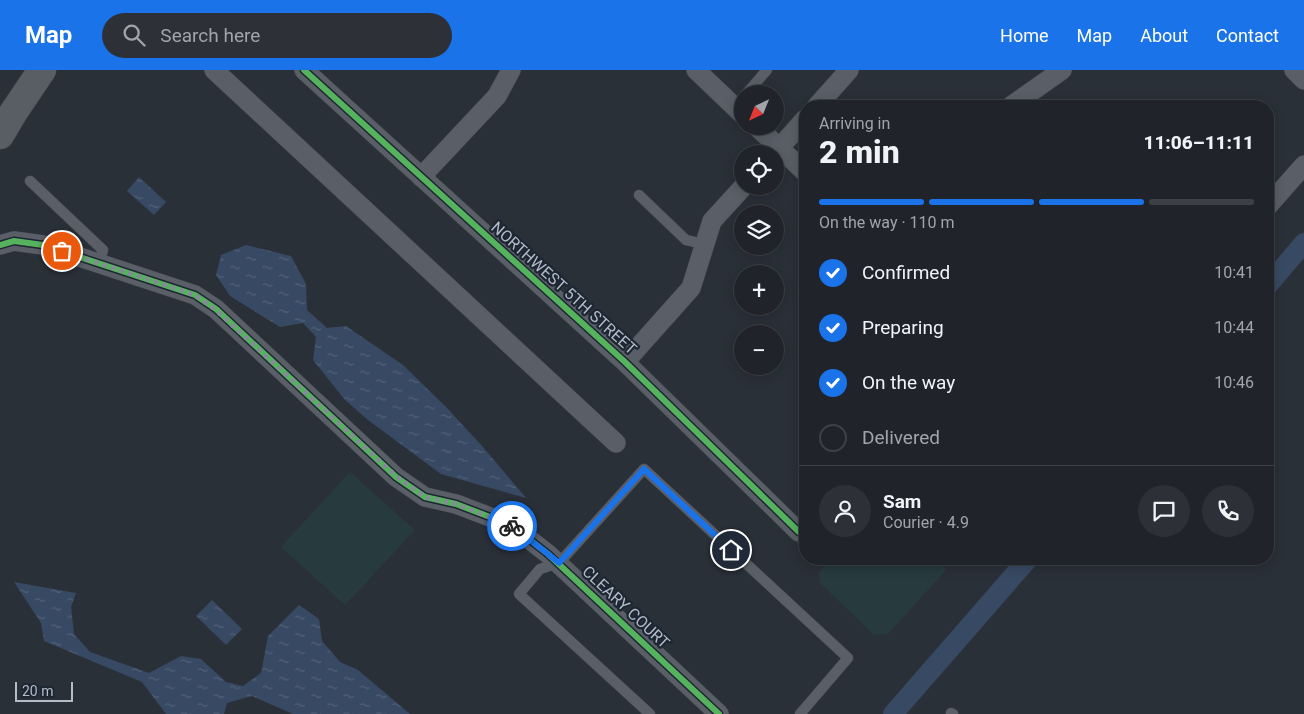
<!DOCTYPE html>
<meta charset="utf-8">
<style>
:root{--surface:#20242a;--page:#2d3036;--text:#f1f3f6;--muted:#a2a4a8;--line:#3d4147;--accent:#1a73e8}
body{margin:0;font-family:Roboto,sans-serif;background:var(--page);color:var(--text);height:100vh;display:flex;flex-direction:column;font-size:19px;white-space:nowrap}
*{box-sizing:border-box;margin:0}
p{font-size:16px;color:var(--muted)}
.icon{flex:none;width:28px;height:28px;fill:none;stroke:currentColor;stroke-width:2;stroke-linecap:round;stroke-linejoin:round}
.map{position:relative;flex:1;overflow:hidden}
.panel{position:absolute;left:799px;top:30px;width:475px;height:465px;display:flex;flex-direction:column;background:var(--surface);border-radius:20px;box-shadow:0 2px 12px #0003,0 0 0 1px var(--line)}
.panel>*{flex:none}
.needle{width:32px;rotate:223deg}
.fabs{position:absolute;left:734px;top:15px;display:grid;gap:10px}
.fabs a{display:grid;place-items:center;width:50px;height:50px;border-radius:50%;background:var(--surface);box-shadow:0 2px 12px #0003,0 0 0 1px var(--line);font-size:25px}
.scale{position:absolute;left:15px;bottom:12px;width:58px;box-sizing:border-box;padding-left:5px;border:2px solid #b4bcc9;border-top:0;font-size:14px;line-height:18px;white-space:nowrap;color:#b4bcc9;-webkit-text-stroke:4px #1d2633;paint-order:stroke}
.pin{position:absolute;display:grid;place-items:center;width:42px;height:42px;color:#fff;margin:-21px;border:2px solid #fff;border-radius:50%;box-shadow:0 1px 5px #0007}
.courier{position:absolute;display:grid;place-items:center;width:50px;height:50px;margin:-25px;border:4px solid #1a73e8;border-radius:50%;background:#fff;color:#222;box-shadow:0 1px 6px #0007}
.head em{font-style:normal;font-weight:800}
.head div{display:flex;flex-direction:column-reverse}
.head{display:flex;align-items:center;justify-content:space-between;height:85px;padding:0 20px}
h1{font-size:32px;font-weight:800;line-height:38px}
.bar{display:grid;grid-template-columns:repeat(4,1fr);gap:8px 5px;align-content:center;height:60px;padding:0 20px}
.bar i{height:6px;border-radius:4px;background:var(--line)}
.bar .current{background:var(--accent)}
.bar p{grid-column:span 4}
.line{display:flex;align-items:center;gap:12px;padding:0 20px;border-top:1px solid var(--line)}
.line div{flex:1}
.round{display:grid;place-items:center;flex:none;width:52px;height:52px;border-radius:26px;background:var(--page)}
ol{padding:0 20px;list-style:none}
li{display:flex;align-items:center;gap:15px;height:55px}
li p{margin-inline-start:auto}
li .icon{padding:5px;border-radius:50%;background:var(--accent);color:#fff;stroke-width:4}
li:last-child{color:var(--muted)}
li i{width:28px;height:28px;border:2px solid var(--line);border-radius:50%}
header{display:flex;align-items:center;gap:30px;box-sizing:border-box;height:70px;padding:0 25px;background:var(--accent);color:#fff}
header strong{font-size:24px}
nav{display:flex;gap:28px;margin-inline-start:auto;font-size:18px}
.search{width:350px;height:45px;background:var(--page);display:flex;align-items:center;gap:12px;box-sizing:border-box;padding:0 18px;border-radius:28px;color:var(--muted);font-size:19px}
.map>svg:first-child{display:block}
</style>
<header>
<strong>Map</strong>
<div class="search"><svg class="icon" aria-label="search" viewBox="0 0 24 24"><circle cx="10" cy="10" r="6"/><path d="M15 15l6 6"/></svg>Search here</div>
<nav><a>Home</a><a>Map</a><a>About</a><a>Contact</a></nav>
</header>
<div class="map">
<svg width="1304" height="644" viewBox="0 0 1304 644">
<defs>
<pattern id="water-ripples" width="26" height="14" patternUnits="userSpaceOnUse" patternTransform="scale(1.25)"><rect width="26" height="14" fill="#384963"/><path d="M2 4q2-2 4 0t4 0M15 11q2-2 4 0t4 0" fill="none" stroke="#526178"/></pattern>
</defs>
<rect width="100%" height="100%" fill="#2a3038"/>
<path fill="#273a3e" d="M350,402L415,460L345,535L281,477Z
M831,489H945V501L888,564L874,565L820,513L819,502Z"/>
<path fill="url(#water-ripples)" d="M139,107L166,132L154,145L127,121Z
M246,175L291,186L306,214L307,240L327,258L346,256L403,295L446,337L482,376L526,428L441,404L368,350L345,330L313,290L316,267L303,253L280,257L230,226L216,205L221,185Z
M14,512L76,523L71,537L74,564L90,582L149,603L181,586L201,589L226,612L243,616L261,603L268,566L299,535L319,549L322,571L340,592L358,600L410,644H293L252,626L227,633L224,644H166L142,612L44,571L41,553Z
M212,530L242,559L226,575L196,546Z"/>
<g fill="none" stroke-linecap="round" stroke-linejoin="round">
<path stroke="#384963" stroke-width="20" d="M1268,215L1304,173
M893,644L1028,489"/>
<defs>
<path id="service" d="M746,24L767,0
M30,111L103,180L99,193
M639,125L686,170L704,174
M951,643L953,644
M650,644L519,524L540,499L559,493L644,399L848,588L800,644"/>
<path id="minor" d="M214,0L616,373
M304,0L625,292L799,462L805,456
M696,0L742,44
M1294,0L1304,10
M817,36L849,0
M1011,36L1062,0
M756,56L805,102
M774,84L805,49
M421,107L497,26L511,0
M1268,136L1304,95
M0,175L14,171L43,175L195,225L216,239L396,407L425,427L456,434L511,455L548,484L719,644
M625,292L691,218L712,151L744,116"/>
<path id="secondary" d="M0,65L13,43L42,0"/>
</defs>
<use href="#service" stroke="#484c53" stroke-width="11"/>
<use href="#minor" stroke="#484c53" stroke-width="20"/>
<use href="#secondary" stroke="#484c53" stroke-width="29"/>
<use href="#service" stroke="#5a5e66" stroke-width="10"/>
<use href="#minor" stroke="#5a5e66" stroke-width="19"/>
<use href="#secondary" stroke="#595d64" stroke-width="28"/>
<defs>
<path id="cycleway" d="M304,0L625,292L799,462L805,456
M0,175L14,171L43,175L195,225L216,239L396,407L425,427L456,434L511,455L548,484L719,644"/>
</defs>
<use href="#cycleway" stroke="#1d2633" stroke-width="9"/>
<use href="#cycleway" stroke="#56b35d" stroke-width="6"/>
</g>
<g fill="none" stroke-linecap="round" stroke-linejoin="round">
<path stroke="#848b96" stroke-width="5" stroke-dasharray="0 9" d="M62,181L195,225L216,240L396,406L425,427L456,434L512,456"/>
<path stroke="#1a73e8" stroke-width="6" d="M512,456L548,484L559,493L644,399L731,480"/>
</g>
<g text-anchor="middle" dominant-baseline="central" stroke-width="4.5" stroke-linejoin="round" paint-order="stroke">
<g font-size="16" fill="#b4bcc9" stroke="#1d2633">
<text transform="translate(564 218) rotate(42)">NORTHWEST 5TH STREET</text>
<text transform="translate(626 537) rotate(43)">CLEARY COURT</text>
</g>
</g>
</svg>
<div class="fabs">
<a><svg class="needle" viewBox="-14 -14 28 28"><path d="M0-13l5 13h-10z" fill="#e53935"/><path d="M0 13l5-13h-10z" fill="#a2a4a8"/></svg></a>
<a><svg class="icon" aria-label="locate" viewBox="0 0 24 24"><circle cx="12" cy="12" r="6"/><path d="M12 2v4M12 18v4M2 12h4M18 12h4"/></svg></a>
<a><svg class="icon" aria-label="layers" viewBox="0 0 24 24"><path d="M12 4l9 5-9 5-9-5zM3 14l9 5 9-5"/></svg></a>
<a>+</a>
<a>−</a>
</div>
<div class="scale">20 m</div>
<div class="pin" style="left:62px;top:181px;background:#ea580c"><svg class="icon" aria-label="bag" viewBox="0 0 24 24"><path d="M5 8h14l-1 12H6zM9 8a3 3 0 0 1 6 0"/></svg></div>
<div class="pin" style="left:731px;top:480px;background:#1f2937"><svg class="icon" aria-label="home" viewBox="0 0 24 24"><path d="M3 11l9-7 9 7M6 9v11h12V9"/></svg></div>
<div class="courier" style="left:512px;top:456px"><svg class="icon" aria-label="bike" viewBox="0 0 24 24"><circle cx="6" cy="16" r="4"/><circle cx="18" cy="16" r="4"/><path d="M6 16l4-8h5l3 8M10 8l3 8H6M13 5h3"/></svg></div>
<section class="panel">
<div class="head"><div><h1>2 min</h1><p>Arriving in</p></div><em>11:06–11:11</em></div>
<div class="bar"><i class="current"></i><i class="current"></i><i class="current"></i><i></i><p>On the way · 110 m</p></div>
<ol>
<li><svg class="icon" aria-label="check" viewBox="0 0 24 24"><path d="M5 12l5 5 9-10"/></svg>Confirmed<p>10:41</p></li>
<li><svg class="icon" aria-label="check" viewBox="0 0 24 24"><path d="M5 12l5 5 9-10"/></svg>Preparing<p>10:44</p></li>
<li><svg class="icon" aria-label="check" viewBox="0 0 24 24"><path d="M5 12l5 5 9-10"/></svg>On the way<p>10:46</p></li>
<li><i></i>Delivered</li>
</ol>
<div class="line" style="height:90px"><a class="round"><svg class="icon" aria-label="person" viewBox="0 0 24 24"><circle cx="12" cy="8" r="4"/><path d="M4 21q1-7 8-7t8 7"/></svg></a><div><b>Sam</b><p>Courier · 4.9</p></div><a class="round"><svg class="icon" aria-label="chat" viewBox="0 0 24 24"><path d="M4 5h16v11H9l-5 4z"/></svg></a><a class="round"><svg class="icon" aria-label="phone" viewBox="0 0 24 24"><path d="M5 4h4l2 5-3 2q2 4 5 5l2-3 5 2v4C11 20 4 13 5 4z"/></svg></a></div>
</section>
</div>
